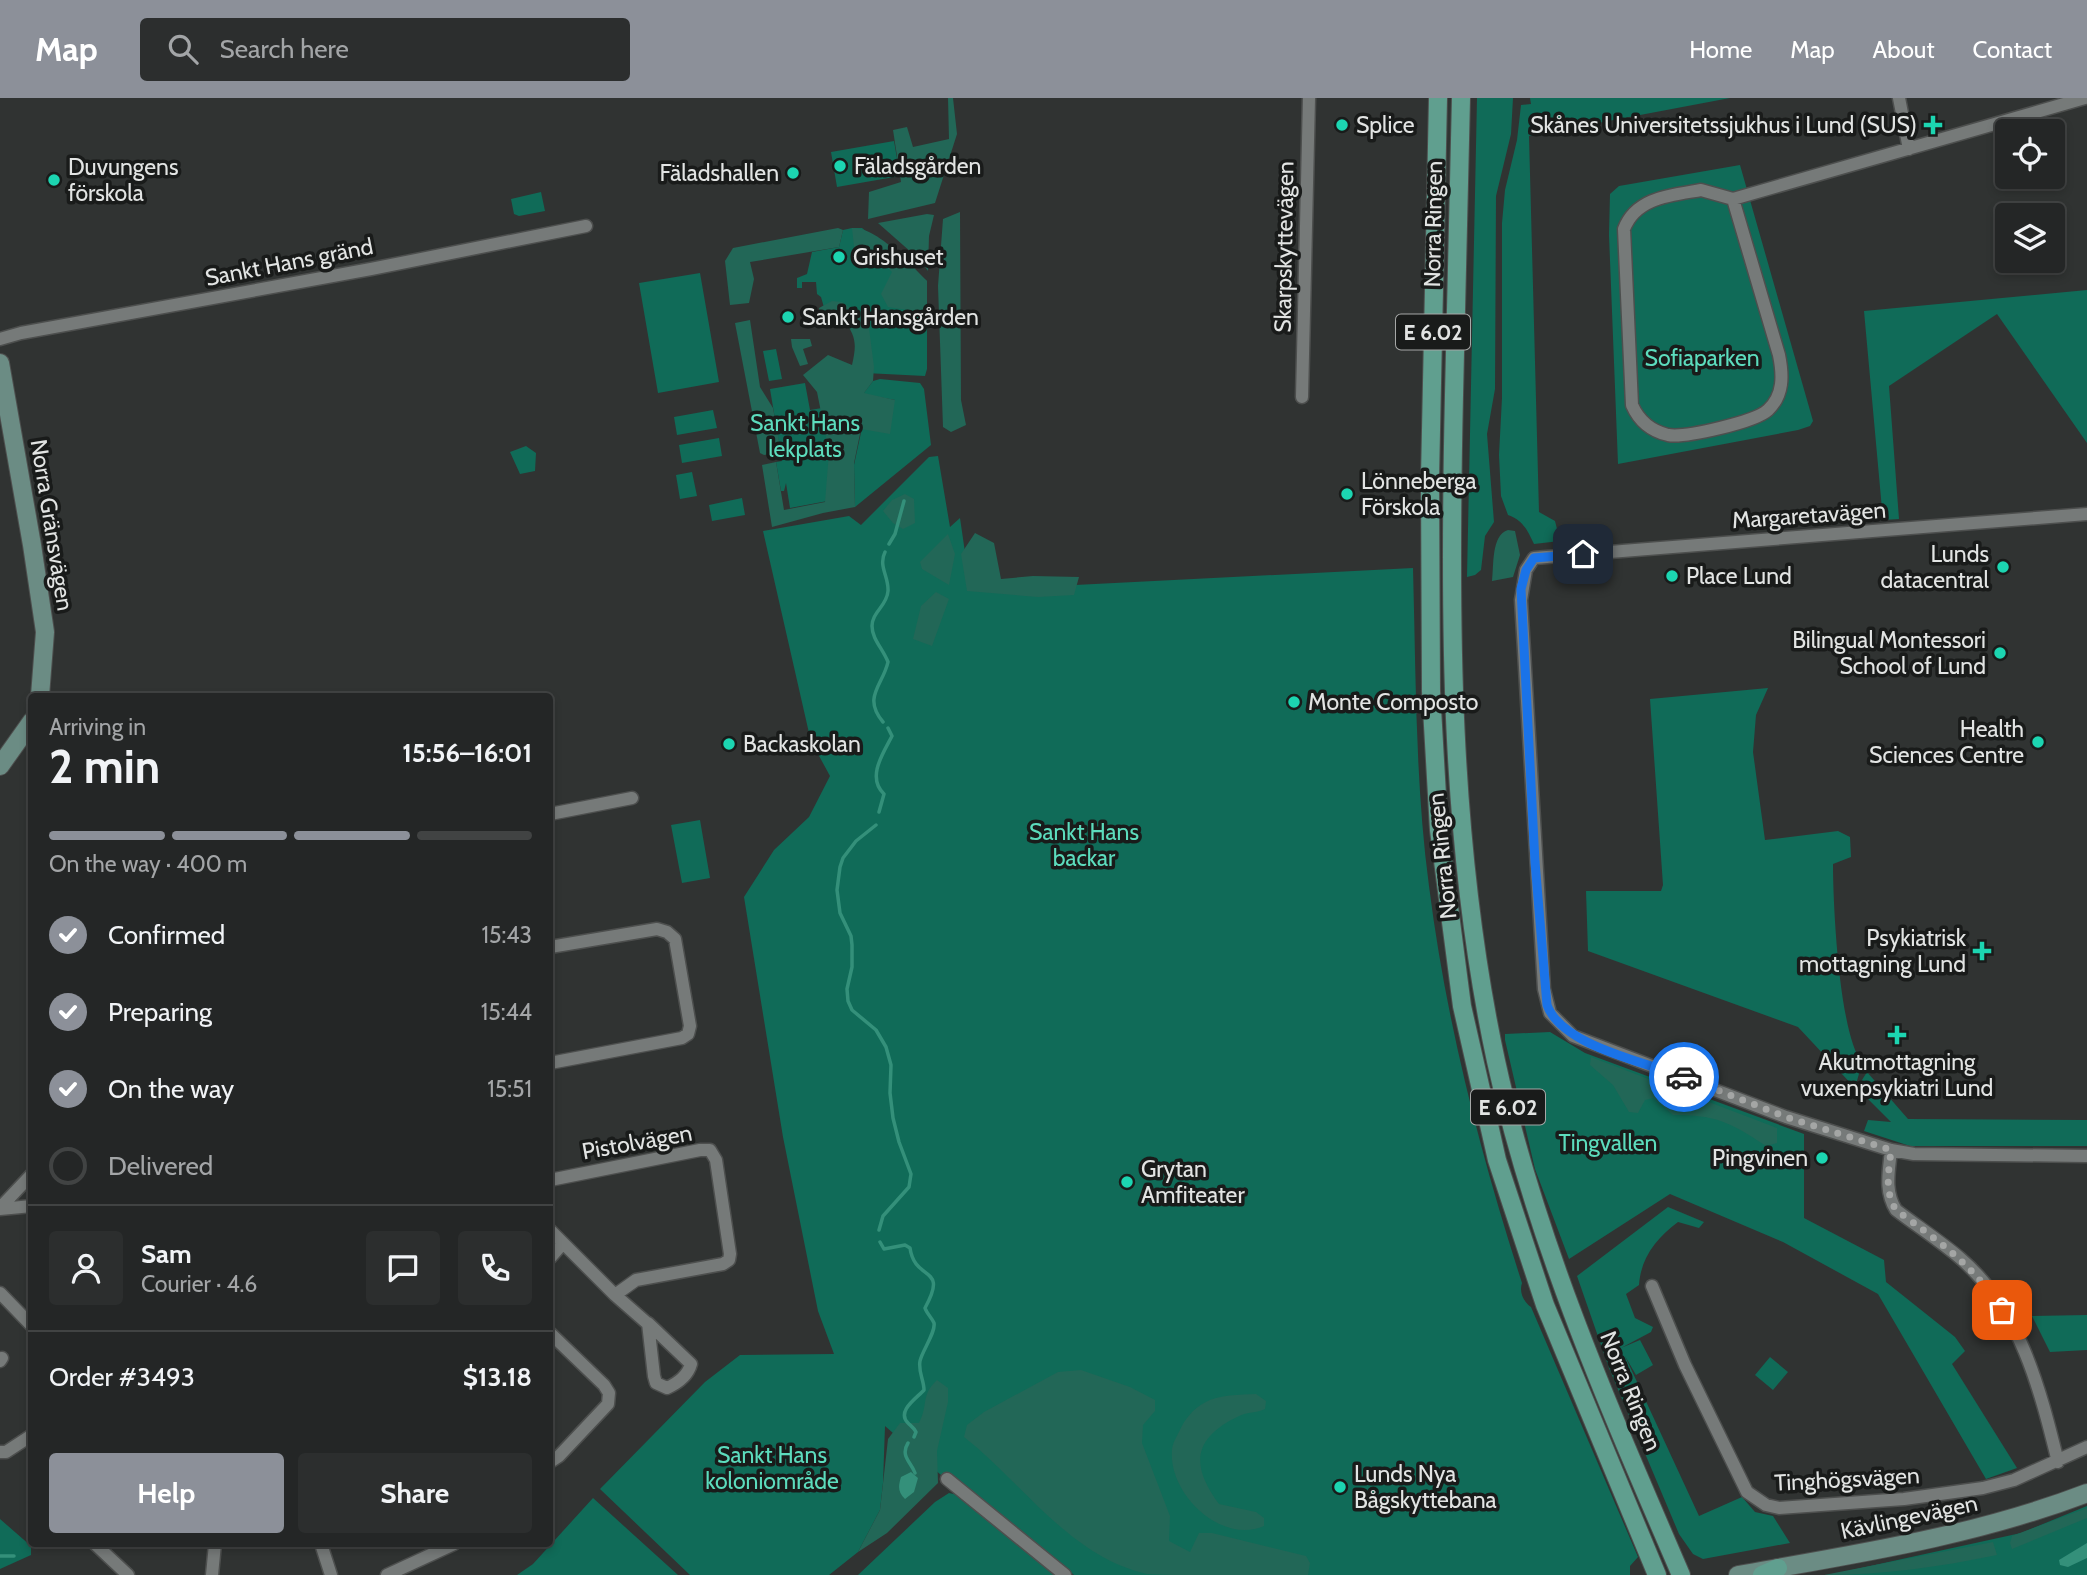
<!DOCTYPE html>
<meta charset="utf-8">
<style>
:root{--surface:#242626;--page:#2c2e2e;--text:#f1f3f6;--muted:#a3a5a7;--line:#414343;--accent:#8c9099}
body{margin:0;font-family:Cabin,sans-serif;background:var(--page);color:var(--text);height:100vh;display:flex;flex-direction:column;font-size:26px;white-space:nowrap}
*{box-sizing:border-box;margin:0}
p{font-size:23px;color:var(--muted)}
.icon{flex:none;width:38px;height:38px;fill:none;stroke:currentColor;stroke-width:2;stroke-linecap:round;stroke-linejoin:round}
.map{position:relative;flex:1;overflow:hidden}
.drawer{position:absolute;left:28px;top:595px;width:525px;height:854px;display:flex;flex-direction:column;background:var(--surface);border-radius:7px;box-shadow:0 4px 10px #0003,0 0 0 2px var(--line)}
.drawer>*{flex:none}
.fabs{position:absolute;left:1995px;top:21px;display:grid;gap:14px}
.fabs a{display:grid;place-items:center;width:70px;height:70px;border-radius:7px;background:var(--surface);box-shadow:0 4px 10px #0003,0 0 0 2px var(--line);font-size:35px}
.pin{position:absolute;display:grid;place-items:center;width:60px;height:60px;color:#fff;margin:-30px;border-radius:14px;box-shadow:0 4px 10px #0006}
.courier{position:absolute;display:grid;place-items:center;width:70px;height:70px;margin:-35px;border:5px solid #1a73e8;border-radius:50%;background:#fff;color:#222;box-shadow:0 2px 9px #0007}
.overview em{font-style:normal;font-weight:700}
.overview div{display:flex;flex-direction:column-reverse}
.overview{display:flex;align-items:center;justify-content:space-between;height:119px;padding:0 21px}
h1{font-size:46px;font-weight:700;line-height:52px}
.bar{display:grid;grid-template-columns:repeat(4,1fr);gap:10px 7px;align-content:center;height:84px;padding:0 21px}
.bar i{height:9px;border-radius:5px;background:var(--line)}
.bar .active{background:var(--accent)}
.bar p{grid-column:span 4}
.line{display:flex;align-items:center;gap:18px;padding:0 21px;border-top:2px solid var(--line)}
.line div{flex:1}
.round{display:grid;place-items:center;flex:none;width:74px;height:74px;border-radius:7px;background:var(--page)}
ol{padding:0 21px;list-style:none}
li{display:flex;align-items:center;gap:21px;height:77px}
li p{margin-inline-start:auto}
li .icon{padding:7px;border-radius:50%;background:var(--accent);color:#fff;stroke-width:4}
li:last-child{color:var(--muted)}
li i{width:38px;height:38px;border:4px solid var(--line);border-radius:50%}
.action{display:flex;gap:14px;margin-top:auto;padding:14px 21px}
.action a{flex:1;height:80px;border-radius:7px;background:var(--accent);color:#fff;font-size:28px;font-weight:700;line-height:80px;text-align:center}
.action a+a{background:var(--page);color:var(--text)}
header{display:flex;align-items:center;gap:42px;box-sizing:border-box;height:98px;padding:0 35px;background:var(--accent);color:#fff}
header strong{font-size:33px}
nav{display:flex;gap:38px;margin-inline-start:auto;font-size:24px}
.search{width:490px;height:63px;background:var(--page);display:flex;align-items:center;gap:18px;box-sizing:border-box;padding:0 24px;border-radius:7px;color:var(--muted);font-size:26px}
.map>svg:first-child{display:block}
</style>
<header>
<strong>Map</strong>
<div class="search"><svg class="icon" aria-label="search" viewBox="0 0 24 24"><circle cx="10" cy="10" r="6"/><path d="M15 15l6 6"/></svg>Search here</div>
<nav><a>Home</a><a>Map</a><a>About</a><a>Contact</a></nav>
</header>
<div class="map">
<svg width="2087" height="1477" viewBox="0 0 2087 1477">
<rect width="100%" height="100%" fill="#303332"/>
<path fill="#106b58" d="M1477,0H1513L1511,36L1496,98L1495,291L1487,336L1494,424L1485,438L1481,472L1475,477L1467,479Z
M1530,0H1730L1529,38L1539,414L1555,423L1560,443L1534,446C1527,432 1524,423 1508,417L1501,398L1499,357L1502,300V125L1505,92L1517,42L1521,7L1531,6Z
M894,43L900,78L837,89L831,54Z
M1740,67L1813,323L1810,328L1798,332L1618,366L1609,137L1610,96L1619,88Z
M541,94L545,113L519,118L514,116L511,101Z
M852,130H862L927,183V271L925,278L865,275L853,218L827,220L821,199L817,196L816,184H802V190H797V180L807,176L812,154L839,149L843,132Z
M700,175L719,284L658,295L639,185Z
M2087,192V345L1997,216L1889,288L1899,421L1883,422L1864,213Z
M776,251L782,281L769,283L763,253Z
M880,281L920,285L924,291L931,347L855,409L854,367L862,330L895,302L863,296L873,283Z
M805,285L810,312L828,309L838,401L790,410L786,385L784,393H781L776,364L782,363L770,291Z
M713,312L717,330L677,337L674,319Z
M719,340L722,358L682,365L679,347Z
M526,348L536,355L535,373L520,376L510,354Z
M938,358L950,429L960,420L967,468L974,492L1413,470C1416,576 1415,683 1429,788C1446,923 1480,1055 1522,1185C1519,1194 1523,1203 1531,1209L1638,1459L1630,1468V1477H1074L1020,1432L951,1380L941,1377L885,1328L883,1385L880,1412L858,1454L829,1477H690L600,1391L705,1284L740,1257L834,1256L818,1213L783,1039L744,799L774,752L809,719L830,678L818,656L809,635L763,433L849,418L861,427L929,359Z
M692,374L697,398L680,401L676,377Z
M742,400L745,417L712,423L709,407Z
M1768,590L1756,617L1753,654L1765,742L1838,733L1850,739L1851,759L1833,766C1833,807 1839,935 1862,965L1855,990L1798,929L1588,853L1586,793H1661L1663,787L1650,601Z
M700,722L710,780L682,785L671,727Z
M1550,934L1585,955L1804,1036V1120L1884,1162L1886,1184L1955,1239L1965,1253L1952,1266L2017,1370L1986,1381L1878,1196L1783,1144L1670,1096L1569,1161L1535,1071L1505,942V936Z
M1867,974L1908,1021L2087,1022V1048H1910L1864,1033L1868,1022L1891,1024L1857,990Z
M1668,1109L1704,1124L1699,1130L1678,1124C1656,1141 1641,1159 1639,1187L1626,1196L1635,1220L1653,1229L1651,1234L1621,1250L1640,1242L1653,1267L1636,1277L1625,1258L1699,1418L1742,1399L1755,1414L1773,1418L1790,1445L1703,1461L1693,1456L1679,1436L1609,1270L1577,1178Z
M2087,1217V1252L2050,1254L2032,1218Z
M1770,1259L1788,1274L1773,1292L1755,1277Z
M949,1395L958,1397L1056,1477H858L935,1404Z
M593,1400L678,1477H517L533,1466Z
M2087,1408V1477H1829L2021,1435Z
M0,1421L31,1448V1457L0,1471Z"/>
<path fill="#226757" d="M948,0H953L957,36L935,105L868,121L869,94L901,84L893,32L907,29L913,49L949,41Z
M960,114L961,302L966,327L951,334L943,329L938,188L943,121Z
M927,116L934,117L929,138L928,173L920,162L878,125Z
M838,130L843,132L839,149L750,164L754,181L749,205L730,207L725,163L733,150Z
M852,130C877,129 910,166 927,183V215L888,209L881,196L892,174L883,165L856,167Z
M832,203L842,204L868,222L874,269L873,283L864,295L895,302L890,336L861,331L854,365L855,409L823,415L772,429L762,367L776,364L784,412L825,404L829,354L817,294L803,277L828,257L852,267C857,245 856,239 843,220L822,224L819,210Z
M750,222L760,289L773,310L781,354L764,357L760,355L735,225Z
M791,241H810L812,248L803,251L808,266L800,268L792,249Z
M905,396L914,401L915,425L903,431L893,425L883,413L892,402Z
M1508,432L1515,433L1520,457L1513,479L1492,483C1494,468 1491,437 1508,432Z
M975,435L994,445L1001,481L1033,478L1079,479L1074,497L1038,499L967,493L961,456Z
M948,436L955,456L949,487L922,471L920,464Z
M936,494L949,501L932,548L913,541L921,508Z
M1591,959L1777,1030V1045L1766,1048C1730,1024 1716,1017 1673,1017L1653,1000L1645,1002L1638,1015L1629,1014L1613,987L1590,967Z
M1081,1272L1130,1289L1155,1302V1313L1143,1327L1142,1345L1170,1418L1169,1443L1190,1454L1199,1435H1212L1306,1458L1310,1465L1308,1477C1270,1477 1233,1477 1195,1477C1180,1477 1161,1477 1147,1476C1069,1458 1024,1386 964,1339L967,1327L984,1314L1058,1274Z
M937,1282L948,1290V1304L937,1353L938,1385L887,1435L858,1454L880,1412L888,1341L900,1325H919C929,1306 920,1298 937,1282Z
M1256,1296L1266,1303L1265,1311C1257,1315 1247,1314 1239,1318C1193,1340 1190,1367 1219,1406L1256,1414L1264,1420V1428C1222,1447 1168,1396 1172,1352C1172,1346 1177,1338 1180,1332C1184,1322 1194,1310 1204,1305C1219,1296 1240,1297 1256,1296Z
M2087,1410V1420L2012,1451L2010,1445L2012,1438Z
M1993,1444L1997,1457C1939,1469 1884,1477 1824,1477Z"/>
<path fill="#34907a" d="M911,1374L918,1380L914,1394L905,1401C898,1394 898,1389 901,1379Z
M2087,1445V1460L2068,1469L2060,1467L2059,1462Z"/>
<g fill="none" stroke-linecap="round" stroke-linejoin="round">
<path stroke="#34907a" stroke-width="3.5" d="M889,446L895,436L904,403
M883,624C862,599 883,587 888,564C883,551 872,541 872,528C872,514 887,508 888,493C889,479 878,468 885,454
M879,714L884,696C866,679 884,654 892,638L888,630
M876,727L856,743L843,760L840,769L837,792L840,815L851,838L852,847V869L847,891L848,903L852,912L876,932L886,949L891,967L890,995L893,1020L899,1044L911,1076L909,1089L883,1118L879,1132
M880,1144L884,1151L905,1147L910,1150C915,1185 949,1166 925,1210C927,1216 932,1220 934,1225C936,1234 922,1253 920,1263C918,1274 924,1282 924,1292C917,1300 896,1313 908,1325C911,1328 914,1330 916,1334L914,1339
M908,1345C900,1358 911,1364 915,1375
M0,1458H14"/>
<defs>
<path id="street" d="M1899,0L1909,51
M1701,92L1733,101L1779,257C1783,277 1784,297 1768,312C1755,324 1685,340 1668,337C1651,333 1639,323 1632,307L1624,131C1636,99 1672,97 1701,92Z
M1733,101L2085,0
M0,241L21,235L371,171L586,128
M1302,299L1309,0
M2087,416L1534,460L1526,472L1521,502L1544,891L1550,915L1573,938L1786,1019L1891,1052L1914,1056L2087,1058
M550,716L632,700
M550,849L657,831L667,834L675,841L690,928L688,936L682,940L550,965
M1891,1052C1889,1073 1884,1093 1896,1112C1917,1128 1940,1143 1960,1160C2020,1211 2040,1291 2058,1364
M550,1082L700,1052H710L716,1062L730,1156L729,1162L723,1166L636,1182L615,1197
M0,1110L32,1076
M0,1111L32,1108
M550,1132L615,1197L647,1225
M550,1160L563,1145
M1652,1188L1685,1267L1747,1394L1766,1407L1779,1410L1904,1401L1983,1390L2014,1382L2087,1349
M0,1195L32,1228
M648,1225L691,1266C688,1277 678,1285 667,1290L656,1285L654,1278Z
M550,1235L604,1287L609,1295L608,1306L559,1358L550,1364
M0,1263L2,1260
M0,1354H6L32,1337
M947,1381L1065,1477
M95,1446L128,1477
M321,1446L331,1477
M212,1477L215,1446
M387,1477L454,1446"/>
<path id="secondary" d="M0,265L32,447L45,534L40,598
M0,668L32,623
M1738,1477C1856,1456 1975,1438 2087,1395"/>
<path id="primary" d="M1438,0L1430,380L1431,593L1439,732L1462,908L1497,1062L1545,1207L1657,1477
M1461,0C1458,99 1456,198 1454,297C1449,519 1449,745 1496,963C1535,1142 1609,1310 1681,1477
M1762,1477L1778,1470"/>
</defs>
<use href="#street" stroke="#4d4f4e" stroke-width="15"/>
<use href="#secondary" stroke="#4d4f4e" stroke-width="20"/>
<use href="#primary" stroke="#4d4f4e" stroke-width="20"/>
<use href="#street" stroke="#767a79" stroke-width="12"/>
<use href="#secondary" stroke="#6b8c84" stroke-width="18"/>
<use href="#primary" stroke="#609f8f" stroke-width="18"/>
</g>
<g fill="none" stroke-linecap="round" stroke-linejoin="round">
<path stroke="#a4a6a5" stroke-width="7" stroke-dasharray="0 12.6" d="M1684,979L1786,1019L1891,1052C1889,1073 1884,1093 1896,1112C1938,1143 1973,1166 2002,1212"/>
<path stroke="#1a73e8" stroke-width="9" d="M1583,456L1534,460L1526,472L1521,491L1535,764L1547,907C1562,948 1645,964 1684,979"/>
</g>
<g fill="#1cd5b1" stroke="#191b1a" stroke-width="2.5">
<circle cx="1342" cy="27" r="7"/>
<path d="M1929.5 16.5h7v7h7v7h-7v7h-7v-7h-7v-7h7z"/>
<circle cx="840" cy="68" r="7"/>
<circle cx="793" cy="75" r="7"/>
<circle cx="54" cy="82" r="7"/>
<circle cx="839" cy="159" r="7"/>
<circle cx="788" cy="219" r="7"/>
<circle cx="1347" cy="396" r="7"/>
<circle cx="2003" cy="469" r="7"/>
<circle cx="1672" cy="478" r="7"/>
<circle cx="2000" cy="555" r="7"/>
<circle cx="1294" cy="604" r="7"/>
<circle cx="2038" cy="644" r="7"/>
<circle cx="729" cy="646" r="7"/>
<path d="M1978.5 842.5h7v7h7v7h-7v7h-7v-7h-7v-7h7z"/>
<path d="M1893.5 926.5h7v7h7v7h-7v7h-7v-7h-7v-7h7z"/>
<circle cx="1822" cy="1060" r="7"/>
<circle cx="1127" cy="1084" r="7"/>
<circle cx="1340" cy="1389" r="7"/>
</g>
<g text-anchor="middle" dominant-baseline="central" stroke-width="7" stroke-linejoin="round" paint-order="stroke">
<g fill="#191b1a" stroke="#a6a8a7" stroke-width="2">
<rect x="1396" y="216.5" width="74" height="35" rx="5"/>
<rect x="1471" y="991.5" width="74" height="35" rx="5"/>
</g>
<g font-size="21" font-weight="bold" fill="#e2e4e3">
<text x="1433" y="234">E 6.02</text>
<text x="1508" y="1009">E 6.02</text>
</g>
<g font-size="23" fill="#e2e4e3" stroke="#191b1a" text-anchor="start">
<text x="1356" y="27">Splice</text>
<text x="1917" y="27" text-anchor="end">Skånes Universitetssjukhus i Lund (SUS)</text>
<text x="854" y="68">Fäladsgården</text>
<text x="68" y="69">Duvungens<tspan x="68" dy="26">förskola</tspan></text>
<text x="779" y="75" text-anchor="end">Fäladshallen</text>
<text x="853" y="159">Grishuset</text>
<text x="802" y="219">Sankt Hansgården</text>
<text x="1361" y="383">Lönneberga<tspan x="1361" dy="26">Förskola</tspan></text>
<text x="1989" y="456" text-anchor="end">Lunds<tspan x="1989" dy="26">datacentral</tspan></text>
<text x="1686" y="478">Place Lund</text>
<text x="1986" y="542" text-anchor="end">Bilingual Montessori<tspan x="1986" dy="26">School of Lund</tspan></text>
<text x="1308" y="604">Monte Composto</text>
<text x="2024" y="631" text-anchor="end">Health<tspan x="2024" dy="26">Sciences Centre</tspan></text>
<text x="743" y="646">Backaskolan</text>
<text x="1966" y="840" text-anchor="end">Psykiatrisk<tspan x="1966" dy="26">mottagning Lund</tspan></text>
<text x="1897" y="964" text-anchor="middle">Akutmottagning<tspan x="1897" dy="26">vuxenpsykiatri Lund</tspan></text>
<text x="1808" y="1060" text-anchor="end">Pingvinen</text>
<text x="1141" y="1071">Grytan<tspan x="1141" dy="26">Amfiteater</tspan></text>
<text x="1354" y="1376">Lunds Nya<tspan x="1354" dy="26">Bågskyttebana</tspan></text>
</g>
<g font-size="23" fill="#e2e4e3" stroke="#191b1a">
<text transform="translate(1433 126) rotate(-89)">Norra Ringen</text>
<text transform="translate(1284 149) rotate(-89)">Skarpskyttevägen</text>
<text transform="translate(289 164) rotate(-11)">Sankt Hans gränd</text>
<text transform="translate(1809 417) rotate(-4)">Margaretavägen</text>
<text transform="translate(52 427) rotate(81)">Norra Gränsvägen</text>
<text transform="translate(1442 758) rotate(-96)">Norra Ringen</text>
<text transform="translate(637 1044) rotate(-10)">Pistolvägen</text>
<text transform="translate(1631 1293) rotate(68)">Norra Ringen</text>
<text transform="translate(1847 1381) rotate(-3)">Tinghögsvägen</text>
<text transform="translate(1909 1419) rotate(-12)">Kävlingevägen</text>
</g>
<g font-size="23" fill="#5cdcbd" stroke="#191b1a">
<text x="1702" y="260">Sofiaparken</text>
<text x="805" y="325">Sankt Hans<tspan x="805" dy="26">lekplats</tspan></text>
<text x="1084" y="734">Sankt Hans<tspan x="1084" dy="26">backar</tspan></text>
<text x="1608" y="1045">Tingvallen</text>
<text x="772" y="1357">Sankt Hans<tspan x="772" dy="26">koloniområde</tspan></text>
</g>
</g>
</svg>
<div class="fabs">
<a><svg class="icon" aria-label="locate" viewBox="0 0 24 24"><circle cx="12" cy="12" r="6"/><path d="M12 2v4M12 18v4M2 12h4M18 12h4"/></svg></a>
<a><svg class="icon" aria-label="layers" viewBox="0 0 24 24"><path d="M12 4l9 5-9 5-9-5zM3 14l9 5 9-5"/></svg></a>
</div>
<div class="pin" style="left:2002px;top:1212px;background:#ea580c"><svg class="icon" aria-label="bag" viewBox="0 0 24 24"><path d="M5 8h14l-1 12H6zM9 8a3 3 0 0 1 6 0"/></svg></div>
<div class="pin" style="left:1583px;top:456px;background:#1f2937"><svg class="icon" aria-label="home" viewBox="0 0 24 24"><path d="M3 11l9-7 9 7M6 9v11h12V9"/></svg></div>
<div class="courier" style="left:1684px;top:979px"><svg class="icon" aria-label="car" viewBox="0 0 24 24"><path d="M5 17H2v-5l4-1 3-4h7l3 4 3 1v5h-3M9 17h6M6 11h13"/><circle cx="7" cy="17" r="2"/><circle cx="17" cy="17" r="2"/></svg></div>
<section class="drawer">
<div class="overview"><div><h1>2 min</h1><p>Arriving in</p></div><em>15:56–16:01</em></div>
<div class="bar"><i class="active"></i><i class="active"></i><i class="active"></i><i></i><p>On the way · 400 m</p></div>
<ol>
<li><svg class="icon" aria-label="check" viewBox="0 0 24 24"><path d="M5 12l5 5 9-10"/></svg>Confirmed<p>15:43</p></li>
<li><svg class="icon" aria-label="check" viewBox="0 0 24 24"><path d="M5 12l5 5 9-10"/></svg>Preparing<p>15:44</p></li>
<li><svg class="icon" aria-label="check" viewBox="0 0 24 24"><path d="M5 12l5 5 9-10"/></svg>On the way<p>15:51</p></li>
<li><i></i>Delivered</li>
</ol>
<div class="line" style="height:126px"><a class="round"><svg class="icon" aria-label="person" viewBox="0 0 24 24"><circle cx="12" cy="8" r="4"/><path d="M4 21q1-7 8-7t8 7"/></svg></a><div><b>Sam</b><p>Courier · 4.6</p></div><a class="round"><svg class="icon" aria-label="chat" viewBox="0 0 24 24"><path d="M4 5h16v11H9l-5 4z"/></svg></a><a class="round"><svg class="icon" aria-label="phone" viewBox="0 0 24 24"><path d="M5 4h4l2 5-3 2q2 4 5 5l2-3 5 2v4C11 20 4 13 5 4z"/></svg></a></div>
<div class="line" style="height:91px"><div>Order #3493</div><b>$13.18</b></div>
<div class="action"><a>Help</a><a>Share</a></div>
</section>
</div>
